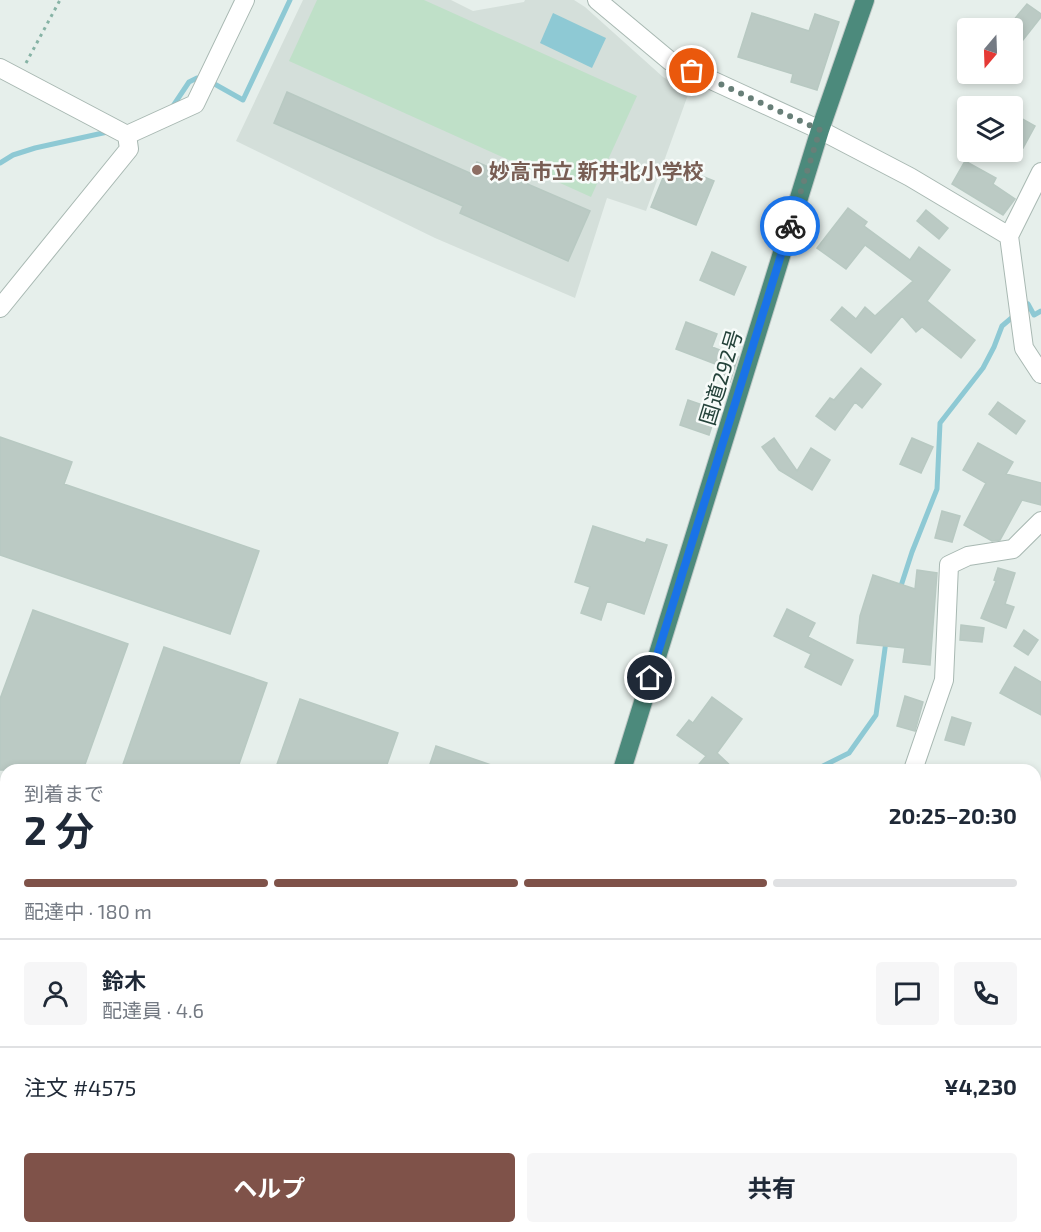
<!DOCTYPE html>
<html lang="ja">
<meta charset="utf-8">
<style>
:root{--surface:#fff;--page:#f6f6f7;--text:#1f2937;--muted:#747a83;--line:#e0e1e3;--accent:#7f5249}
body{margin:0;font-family:"Exo 2","Noto Sans JP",sans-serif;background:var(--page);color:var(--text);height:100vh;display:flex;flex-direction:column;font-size:22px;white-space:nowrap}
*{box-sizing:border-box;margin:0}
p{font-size:20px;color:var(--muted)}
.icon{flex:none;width:33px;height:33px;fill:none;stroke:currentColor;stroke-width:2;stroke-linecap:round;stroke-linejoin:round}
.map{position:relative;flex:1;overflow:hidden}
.drawer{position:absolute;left:0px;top:764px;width:1041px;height:470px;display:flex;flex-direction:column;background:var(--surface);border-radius:18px 18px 0 0;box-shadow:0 3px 9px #0003}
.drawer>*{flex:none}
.needle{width:39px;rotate:199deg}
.buttons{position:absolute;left:957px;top:18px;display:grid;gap:12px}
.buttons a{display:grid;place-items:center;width:66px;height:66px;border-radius:6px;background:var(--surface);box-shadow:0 3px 9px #0003;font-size:30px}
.pin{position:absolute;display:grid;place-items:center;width:51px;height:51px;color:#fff;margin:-26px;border:3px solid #fff;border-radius:50%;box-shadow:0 2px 6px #0007}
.courier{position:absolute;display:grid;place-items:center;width:60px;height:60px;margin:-30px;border:4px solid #1a73e8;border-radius:50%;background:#fff;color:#222;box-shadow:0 2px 8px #0007}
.headline em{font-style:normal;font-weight:700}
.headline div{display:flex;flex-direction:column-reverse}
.headline{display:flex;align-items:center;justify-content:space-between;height:102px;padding:0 24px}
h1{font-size:39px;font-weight:700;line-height:45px}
.bar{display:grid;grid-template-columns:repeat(4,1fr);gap:9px 6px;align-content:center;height:72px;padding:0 24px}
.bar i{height:8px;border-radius:4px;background:var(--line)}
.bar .selected{background:var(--accent)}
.bar p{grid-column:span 4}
.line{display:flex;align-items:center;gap:15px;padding:0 24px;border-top:2px solid var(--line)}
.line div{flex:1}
.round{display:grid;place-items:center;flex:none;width:63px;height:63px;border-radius:6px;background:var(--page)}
.button{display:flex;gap:12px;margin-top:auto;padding:12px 24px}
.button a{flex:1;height:69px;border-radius:6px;background:var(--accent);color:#fff;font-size:24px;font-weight:700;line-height:69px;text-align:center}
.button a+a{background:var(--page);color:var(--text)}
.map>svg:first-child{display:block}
</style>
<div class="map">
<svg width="1041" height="1232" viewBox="0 0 1041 1232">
<rect width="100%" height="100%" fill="#e6efeb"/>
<path fill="#d4dfda" d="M303,0H451L473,11L524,2L525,0H574L585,7L663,77L689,92L646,211L607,198L575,298L435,238L236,141Z"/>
<path fill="#bfe0c8" d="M317,0H424L637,96L591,197L289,61Z"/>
<path fill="#8ec9d4" d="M553,13L606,38L592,68L540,43Z"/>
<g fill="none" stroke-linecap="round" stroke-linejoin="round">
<path stroke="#8ec9d4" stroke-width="5" d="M173,106L189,82L197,78L211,82L243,100L290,0
M0,163L13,155L35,148L112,131
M1022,309L1028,304L1034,315L1041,311
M900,589L912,552L937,489L940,423L983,368L994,347L1002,326L1015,315
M746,770H749
M815,770L849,753L876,715L886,641
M523,1232L526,1227"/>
</g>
<path fill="#bbcac4" stroke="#b8c9c2" stroke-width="1.5" d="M1027,4L1041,14V17L1012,54V22Z
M752,13L809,31L815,14L839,22L817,90L791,82L793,74L738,57Z
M287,92L472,174L477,162L590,211L568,261L460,213L463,206L274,123Z
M1012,113L1035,126L1023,148L1012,143Z
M965,161L996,178L993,184L1015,199L1003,215L952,184Z
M669,163L714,181L696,225L651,207Z
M848,208L867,222L864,226L910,260L919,247L950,270L927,301L975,340L961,358L922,327L916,332L902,316L871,353L831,320L842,307L856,319L865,307L875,316L913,281L865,245L846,269L817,248Z
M926,210L948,228L939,239L917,221Z
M712,252L746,267L734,295L700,280Z
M686,322L717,334L712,347L738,357L730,382L714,376L718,365L676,349Z
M861,368L881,384L862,408L855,402L835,430L816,416L830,398L834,400Z
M688,400L717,410L709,435L680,425Z
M998,402L1025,421L1016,434L989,414Z
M0,437L72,462L64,484L259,551L230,634L0,555Z
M774,438L797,471L811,448L830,460L812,490L779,470L762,447Z
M912,438L933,447L921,473L900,464Z
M978,443L1013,462L1006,474L1041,483V505L1022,500L1000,540L992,541L964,525L986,483L963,470Z
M942,511L960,516L952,542L935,538Z
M593,526L645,543L647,539L667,545L644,614L607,601L601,620L581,613L590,587L575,582Z
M998,568L1015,573L1005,604L1014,607L1006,628L981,618L996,581L994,580Z
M917,570L937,573L930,665L903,662L905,648L857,643L860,616L873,575L915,589Z
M787,609L815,623L808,637L853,660L841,685L805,667L811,654L774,636Z
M33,610L128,644L83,770H0V699Z
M961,625L984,628L982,642L960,640Z
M1024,630L1038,640L1028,655L1014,646Z
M164,647L267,683L237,770H121Z
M1015,667L1041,682V715L1000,693Z
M905,696L923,702L915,731L897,726Z
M712,697L742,719L717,753L735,770H694L706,756L677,735L689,720L693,723Z
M300,699L398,733L385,770H275Z
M952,717L971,723L964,745L945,740Z
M436,746L497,767V770H428Z"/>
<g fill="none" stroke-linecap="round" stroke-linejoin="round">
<defs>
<path id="minor" d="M597,0L670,61L820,130L910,177L1009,236
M0,68L127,135L195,104L245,0
M1041,172L1009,236L1024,348L1041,374
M0,308L129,149L127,135
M913,770L944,680L949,565L968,556L1013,549L1041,521
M1035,824L1041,823
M1035,1086L1041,1089
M597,1227L616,1232
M23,1232L25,1227
M1038,1232L1041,1219"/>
<path id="tertiary" d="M0,1029L6,1031"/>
<path id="trunk" d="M622,770L820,130L865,0
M479,1232L481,1227"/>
</defs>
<use href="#minor" stroke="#a8b8b2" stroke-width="20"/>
<use href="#tertiary" stroke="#a8b8b2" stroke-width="20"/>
<use href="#trunk" stroke="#c2cac8" stroke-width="20"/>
<path stroke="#86b3a5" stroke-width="3" stroke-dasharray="3 4.5" stroke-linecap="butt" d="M26,63L60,0"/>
<use href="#minor" stroke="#fff" stroke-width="18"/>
<use href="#tertiary" stroke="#fff" stroke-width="18"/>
<use href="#trunk" stroke="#4c8a7c" stroke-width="18"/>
</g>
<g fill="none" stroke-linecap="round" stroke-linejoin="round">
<path stroke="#687f78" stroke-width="6" stroke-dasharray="0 10.8" d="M692,71L820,130L790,226"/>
<path stroke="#1a73e8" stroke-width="8" d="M650,678L790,226"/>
</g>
<circle fill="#8d6e63" stroke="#f7fbf9" stroke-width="2" cx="477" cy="170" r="6"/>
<g text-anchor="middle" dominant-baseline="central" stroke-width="5" stroke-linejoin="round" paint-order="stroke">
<g font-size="21" font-weight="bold" fill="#785e54" stroke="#f7fbf9" text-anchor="start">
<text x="489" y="170">妙高市立 新井北小学校</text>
</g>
<g font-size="21" fill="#24423a" stroke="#f7fbf9">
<text transform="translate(720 377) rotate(-73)">国道292号</text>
</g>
</g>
</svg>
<div class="buttons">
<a><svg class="needle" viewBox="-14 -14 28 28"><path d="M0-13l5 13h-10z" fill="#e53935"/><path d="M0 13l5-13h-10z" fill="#747a83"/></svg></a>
<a><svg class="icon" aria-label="layers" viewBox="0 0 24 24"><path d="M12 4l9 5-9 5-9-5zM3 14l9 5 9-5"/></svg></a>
</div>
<div class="pin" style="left:692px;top:71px;background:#ea580c"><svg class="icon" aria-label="bag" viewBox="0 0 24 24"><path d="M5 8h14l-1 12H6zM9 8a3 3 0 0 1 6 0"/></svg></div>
<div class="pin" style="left:650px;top:678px;background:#1f2937"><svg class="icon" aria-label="home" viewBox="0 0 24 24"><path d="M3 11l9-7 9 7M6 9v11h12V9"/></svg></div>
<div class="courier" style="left:790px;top:226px"><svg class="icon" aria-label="bike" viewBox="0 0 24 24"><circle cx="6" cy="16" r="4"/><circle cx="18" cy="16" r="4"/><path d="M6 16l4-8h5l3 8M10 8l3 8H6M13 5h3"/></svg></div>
<section class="drawer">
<div class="headline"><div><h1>2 分</h1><p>到着まで</p></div><em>20:25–20:30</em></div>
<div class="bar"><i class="selected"></i><i class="selected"></i><i class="selected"></i><i></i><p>配達中 · 180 m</p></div>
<div class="line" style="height:108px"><a class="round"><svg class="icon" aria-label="person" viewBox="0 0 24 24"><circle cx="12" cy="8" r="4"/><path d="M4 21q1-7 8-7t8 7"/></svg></a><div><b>鈴木</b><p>配達員 · 4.6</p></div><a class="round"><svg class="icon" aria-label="chat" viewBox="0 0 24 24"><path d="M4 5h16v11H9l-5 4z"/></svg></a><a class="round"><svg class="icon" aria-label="phone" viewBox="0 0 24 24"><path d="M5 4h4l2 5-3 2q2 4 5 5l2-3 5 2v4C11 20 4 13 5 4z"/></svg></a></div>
<div class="line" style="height:78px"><div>注文 #4575</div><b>¥4,230</b></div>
<div class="button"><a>ヘルプ</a><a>共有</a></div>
</section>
</div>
